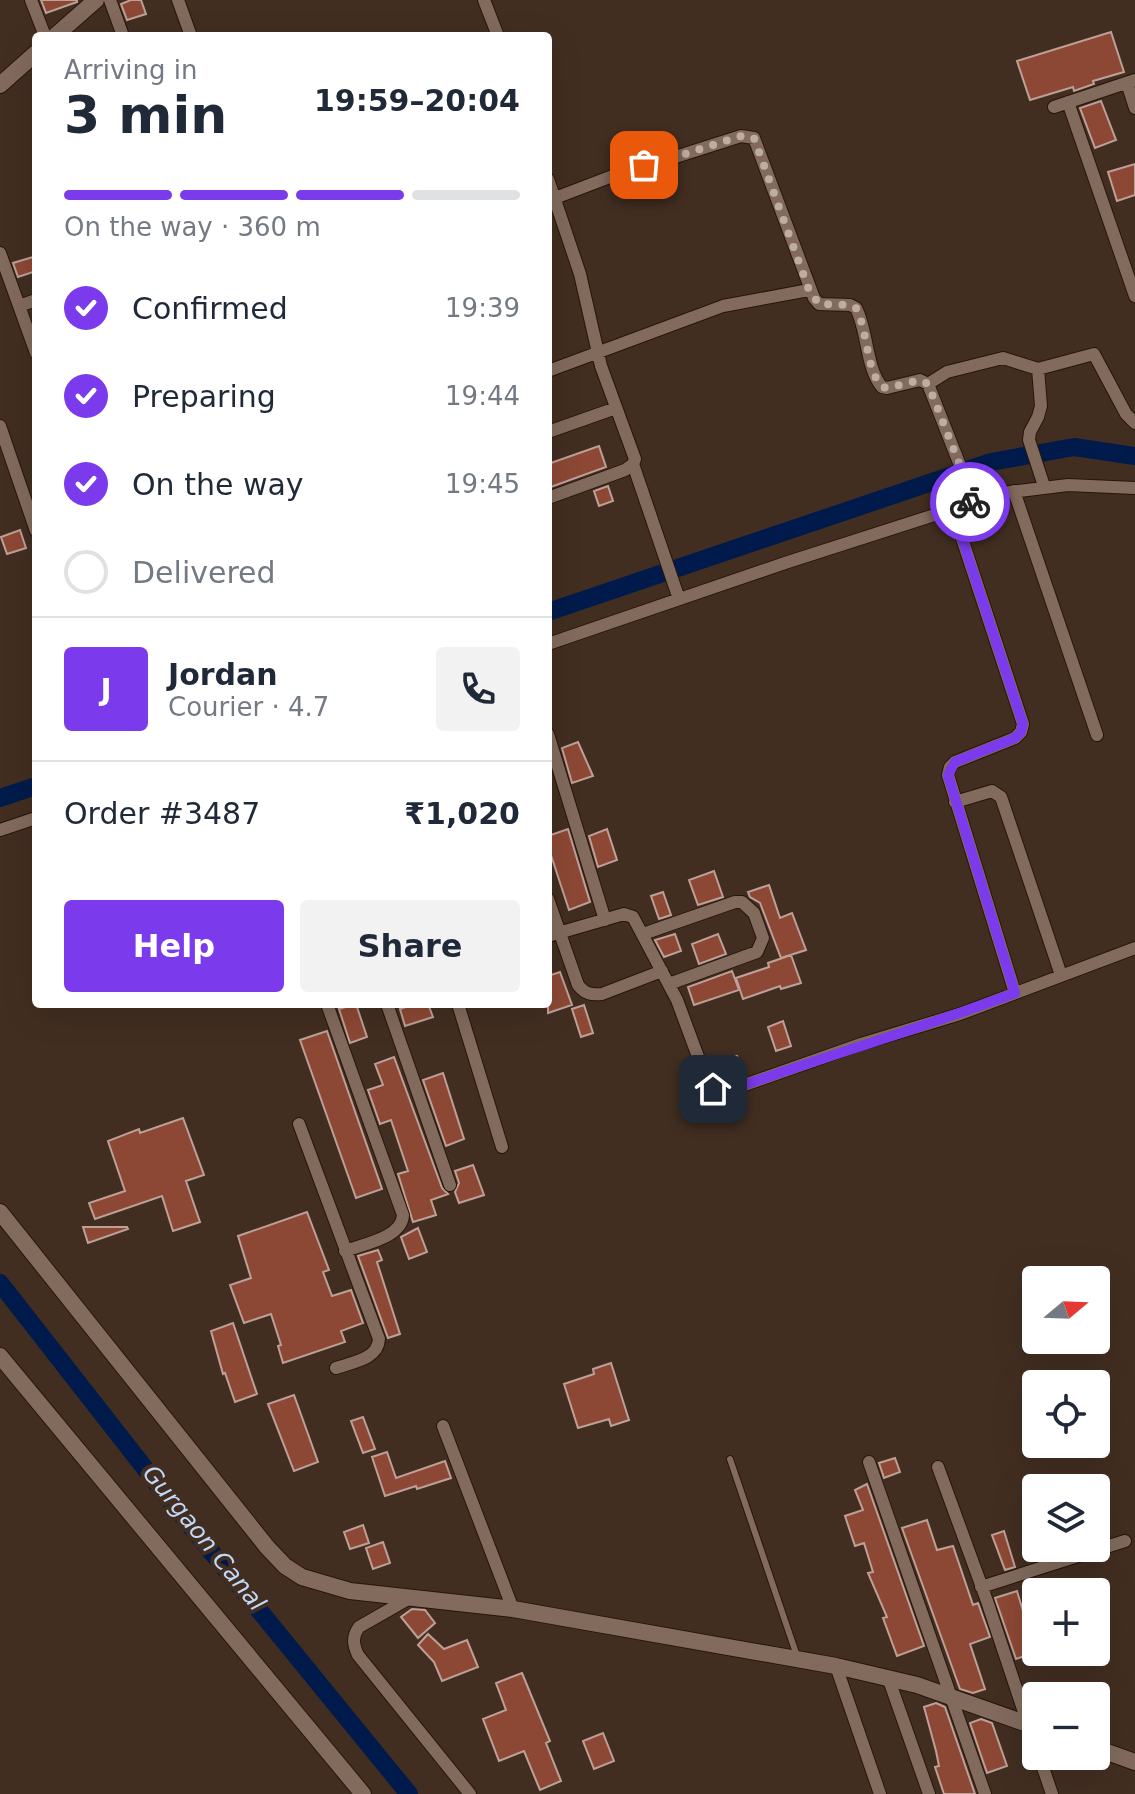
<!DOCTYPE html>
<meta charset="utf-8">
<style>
:root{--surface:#fff;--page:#f2f2f3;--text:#1f2937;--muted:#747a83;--line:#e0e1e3;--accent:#7c3aed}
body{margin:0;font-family:"DejaVu Sans",sans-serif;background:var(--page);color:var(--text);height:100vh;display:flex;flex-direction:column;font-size:30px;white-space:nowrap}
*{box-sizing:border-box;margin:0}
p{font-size:26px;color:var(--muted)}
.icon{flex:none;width:44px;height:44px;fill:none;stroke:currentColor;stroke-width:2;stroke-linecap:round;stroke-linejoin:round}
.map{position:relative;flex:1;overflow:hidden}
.drawer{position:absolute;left:32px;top:32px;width:520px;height:976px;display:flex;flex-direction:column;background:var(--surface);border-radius:8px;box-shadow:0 8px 32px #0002}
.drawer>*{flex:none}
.needle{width:52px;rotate:71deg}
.controls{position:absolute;left:1022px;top:1266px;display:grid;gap:16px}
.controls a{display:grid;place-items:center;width:88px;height:88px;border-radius:8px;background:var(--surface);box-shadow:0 8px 32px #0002;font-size:40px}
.pin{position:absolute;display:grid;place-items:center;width:68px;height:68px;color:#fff;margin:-34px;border-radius:16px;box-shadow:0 4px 12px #0006}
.courier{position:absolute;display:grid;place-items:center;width:80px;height:80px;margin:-40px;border:6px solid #7c3aed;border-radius:50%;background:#fff;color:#222;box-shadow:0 2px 10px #0007}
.head em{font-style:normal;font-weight:700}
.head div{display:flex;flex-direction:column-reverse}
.head{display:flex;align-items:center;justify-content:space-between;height:136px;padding:0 32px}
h1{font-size:52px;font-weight:700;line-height:60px}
.bar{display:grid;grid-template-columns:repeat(4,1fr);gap:12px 8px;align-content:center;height:96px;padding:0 32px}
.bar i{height:10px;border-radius:6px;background:var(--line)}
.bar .on{background:var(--accent)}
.bar p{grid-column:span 4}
.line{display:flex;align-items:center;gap:20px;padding:0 32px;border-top:2px solid var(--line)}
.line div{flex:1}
.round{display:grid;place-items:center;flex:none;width:84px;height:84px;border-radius:8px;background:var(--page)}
ol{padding:0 32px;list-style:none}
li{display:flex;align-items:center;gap:24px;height:88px}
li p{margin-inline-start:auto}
li .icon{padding:8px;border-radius:50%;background:var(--accent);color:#fff;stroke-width:4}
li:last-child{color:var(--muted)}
li i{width:44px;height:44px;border:4px solid var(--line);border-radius:50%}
.action{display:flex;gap:16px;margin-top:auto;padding:16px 32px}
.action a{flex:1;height:92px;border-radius:8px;background:var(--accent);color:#fff;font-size:32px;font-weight:700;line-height:92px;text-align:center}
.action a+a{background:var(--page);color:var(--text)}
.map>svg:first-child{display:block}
</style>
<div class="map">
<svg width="1135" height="1794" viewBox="0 0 1135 1794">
<rect width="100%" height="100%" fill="#422e21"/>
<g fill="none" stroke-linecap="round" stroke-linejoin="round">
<path stroke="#001b4b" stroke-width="18" d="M548,612L991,462L1074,447L1135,456
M0,798L36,786
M0,1283L179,1512L409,1794"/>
</g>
<path fill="#8c4834" stroke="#bda097" stroke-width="2" d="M41,0H77V2L46,13Z
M131,0H141L146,14L127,20L121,4Z
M1111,32L1124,72L1093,81L1094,84L1074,91L1073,87L1030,100L1017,61Z
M1101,101L1116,140L1095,148L1080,108Z
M1135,164V195L1117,201L1108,172Z
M36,256V271L18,277L13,263Z
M599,446L606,467L548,488V464Z
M608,486L613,501L599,506L594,491Z
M20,530L26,548L7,554L1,537Z
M578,742L593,776L572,783L562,748Z
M568,829L590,902L569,910L548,846V836Z
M607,829L617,860L598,867L589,836Z
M714,871L723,897L698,905L689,880Z
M769,885L780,918L792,913L806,950L781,958L760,903L750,897L748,892Z
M663,892L671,915L659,919L651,896Z
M675,934L681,951L664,957L655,940Z
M718,934L726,954L699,964L692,944Z
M791,955L801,983L781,989L780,986L743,999L736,978L769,967L768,963Z
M732,971L739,990L694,1005L688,987Z
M560,972L572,1005L548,1013V976Z
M356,1004L367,1037L350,1043L339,1009Z
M414,1004H428L433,1017L405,1026L400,1009Z
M584,1005L593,1033L581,1037L572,1009Z
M783,1021L791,1046L776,1051L768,1027Z
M327,1031L382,1189L356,1198L300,1040Z
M737,1056L743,1073L719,1081L713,1064Z
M394,1057L442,1188L448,1194L431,1200L436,1215L413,1222L398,1174L408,1171L391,1120L380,1124L368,1090L383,1085L375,1064Z
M443,1073L464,1139L446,1146L423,1080Z
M183,1118L204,1175L186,1181L200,1222L173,1231L162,1196L95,1219L89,1203L125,1191L108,1141L139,1129L140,1133Z
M473,1165L484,1195L459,1203L455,1192L459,1183L455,1171Z
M307,1212L329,1270L323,1272L332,1296L351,1290L363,1323L341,1331L345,1342L283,1363L278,1346L281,1345L271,1314L244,1323L234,1296L230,1285L251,1278L238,1236Z
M83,1227H127L128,1229L88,1243Z
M418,1228L427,1252L409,1259L401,1237Z
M378,1250L382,1260L377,1262L400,1334L388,1338L358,1256Z
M233,1323L257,1394L235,1402L225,1373L223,1374L211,1331Z
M611,1363L629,1420L611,1426L609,1419L578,1428L564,1384L594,1374L593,1369Z
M294,1395L318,1462L294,1471L268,1404Z
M363,1417L375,1449L363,1453L351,1421Z
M387,1452L396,1478L445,1461L451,1478L417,1489L416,1486L385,1496L372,1457Z
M895,1458L900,1472L884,1478L879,1463Z
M867,1484L924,1646L897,1656L883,1618L887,1617L868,1573L873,1572L864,1543L855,1546L845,1516L863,1510L855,1490Z
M927,1520L937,1550L953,1546L973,1605L978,1603L990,1637L970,1644L985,1689L973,1693L960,1689L902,1528Z
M363,1525L369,1543L350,1549L344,1532Z
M1004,1531L1015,1567L1005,1570L992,1535Z
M383,1542L390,1563L373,1569L366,1548Z
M1017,1591L1023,1611L1030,1608L1036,1624V1652L1016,1659L995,1598Z
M412,1609L425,1610L435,1623L418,1638L401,1617Z
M428,1634L444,1649L467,1640L478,1667L442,1681L434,1662L418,1645Z
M522,1673L550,1741L546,1743L561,1781L540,1790L524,1751L499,1761L483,1719L506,1710L496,1683Z
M936,1703L945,1707L975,1794H944L935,1767L939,1766L936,1751L924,1707Z
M981,1719L992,1723L1007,1766L987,1773L970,1723Z
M603,1733L614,1761L594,1769L583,1741Z"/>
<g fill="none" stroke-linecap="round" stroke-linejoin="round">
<defs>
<path id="service" d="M730,1459L797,1656"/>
<path id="minor" d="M31,0L45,36
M110,0L123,36
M178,0L191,36
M484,0L498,36
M1127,83L1135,108
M1068,102L1135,296
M1054,107L1135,80
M548,179L580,274L601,366L635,459L633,464L625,470L548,498
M555,198L636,167L669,159L741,136L754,138L814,298L819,304L850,305L856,308C868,331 866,369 882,387L887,388L920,380L928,384L974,501
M0,253L36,353
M19,306L36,300
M1038,369L1041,406L1038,417L1030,432L1029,440L1044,486
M548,371L723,306L809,290
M928,384L947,372L1003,358L1038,369L1094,354L1126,414L1135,423
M0,426L36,531
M548,432L616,408
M633,464L679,599
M1014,491L1097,735
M952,508L1023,724L1021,732L1015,738L955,762L950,767L948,775L1015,993
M548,644L788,562L1003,493L1068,485L1135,488
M548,734L605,920
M955,802L992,791L1001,797L1061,975
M0,830L36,818
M548,899L578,985C585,994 591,995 602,994L662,971
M643,934L735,902H742L754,913L763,938L757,952L669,984
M548,936L624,914L633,917L677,1000L707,1081L717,1091L733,1089L861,1044L960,1014L1135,948
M327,1004L403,1215C402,1238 363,1244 345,1251
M387,1004L450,1185
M458,1004L502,1147
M299,1124L379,1339C378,1359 353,1362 336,1368
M443,1426L513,1609
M869,1462L985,1794
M938,1467L987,1601L1036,1748
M981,1587L1125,1541
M408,1599L359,1627C352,1637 353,1644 358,1655L470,1794
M836,1666L880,1794
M889,1680L929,1794
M1039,1756L1052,1794"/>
<path id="tertiary" d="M55,36L96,0
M0,85L36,53
M0,1212L267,1547L285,1566L302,1577L350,1591L513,1609L836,1666L917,1685L1036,1727
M0,1356L363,1794
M1096,1748L1135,1762"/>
</defs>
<use href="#service" stroke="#28150a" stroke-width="8"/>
<use href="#minor" stroke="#28150a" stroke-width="14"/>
<use href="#tertiary" stroke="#28150a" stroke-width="18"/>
<use href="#service" stroke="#826a5d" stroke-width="6"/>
<use href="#minor" stroke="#826a5d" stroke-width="12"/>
<use href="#tertiary" stroke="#826a5d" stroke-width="16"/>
</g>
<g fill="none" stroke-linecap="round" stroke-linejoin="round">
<path stroke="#bdada3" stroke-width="8" stroke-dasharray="0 14.4" d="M644,165L669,159L741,136L754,138L809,290L819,304L850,305L856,308C868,331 866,370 882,387L887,388L920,380L928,384L974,501L970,502"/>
<path stroke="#7c3aed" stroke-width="10" d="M713,1089L717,1091L733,1089C827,1056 922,1028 1015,993L948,775L955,762L1015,738L1021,732L1023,724L952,508L970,502"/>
</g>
<g text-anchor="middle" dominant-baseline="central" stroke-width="8" stroke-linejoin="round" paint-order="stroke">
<g font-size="24" font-style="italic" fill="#c2d8f8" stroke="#422e21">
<text transform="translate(204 1538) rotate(51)">Gurgaon Canal</text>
</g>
</g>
</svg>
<div class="controls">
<a><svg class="needle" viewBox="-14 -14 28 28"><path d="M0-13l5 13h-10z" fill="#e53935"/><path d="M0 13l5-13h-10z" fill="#747a83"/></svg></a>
<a><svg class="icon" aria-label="locate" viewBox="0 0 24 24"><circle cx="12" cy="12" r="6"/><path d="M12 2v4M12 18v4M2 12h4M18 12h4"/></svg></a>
<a><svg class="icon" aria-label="layers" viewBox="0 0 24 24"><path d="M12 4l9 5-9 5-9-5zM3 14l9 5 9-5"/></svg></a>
<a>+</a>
<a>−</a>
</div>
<div class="pin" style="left:644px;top:165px;background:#ea580c"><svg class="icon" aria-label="bag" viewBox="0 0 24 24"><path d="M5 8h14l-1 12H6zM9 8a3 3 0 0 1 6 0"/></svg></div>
<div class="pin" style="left:713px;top:1089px;background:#1f2937"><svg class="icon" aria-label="home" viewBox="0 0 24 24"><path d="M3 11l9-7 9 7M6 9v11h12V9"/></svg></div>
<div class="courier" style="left:970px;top:502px"><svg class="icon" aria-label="bike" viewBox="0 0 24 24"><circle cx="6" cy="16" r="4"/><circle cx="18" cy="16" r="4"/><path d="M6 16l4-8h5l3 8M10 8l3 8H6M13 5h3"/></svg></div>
<section class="drawer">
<div class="head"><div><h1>3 min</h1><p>Arriving in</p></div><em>19:59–20:04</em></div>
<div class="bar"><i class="on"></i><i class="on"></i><i class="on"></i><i></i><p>On the way · 360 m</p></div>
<ol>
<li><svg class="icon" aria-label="check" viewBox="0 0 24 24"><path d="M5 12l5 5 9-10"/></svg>Confirmed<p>19:39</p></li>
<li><svg class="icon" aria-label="check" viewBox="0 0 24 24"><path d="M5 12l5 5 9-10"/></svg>Preparing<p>19:44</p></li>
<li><svg class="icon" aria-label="check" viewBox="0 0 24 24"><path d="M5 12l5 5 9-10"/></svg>On the way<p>19:45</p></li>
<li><i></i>Delivered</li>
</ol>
<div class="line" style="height:144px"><b class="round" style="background:var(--accent);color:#fff">J</b><div><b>Jordan</b><p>Courier · 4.7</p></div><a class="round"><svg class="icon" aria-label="phone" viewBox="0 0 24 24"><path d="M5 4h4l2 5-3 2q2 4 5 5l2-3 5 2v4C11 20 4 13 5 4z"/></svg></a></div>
<div class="line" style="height:104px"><div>Order #3487</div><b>₹1,020</b></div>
<div class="action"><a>Help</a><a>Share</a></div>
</section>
</div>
